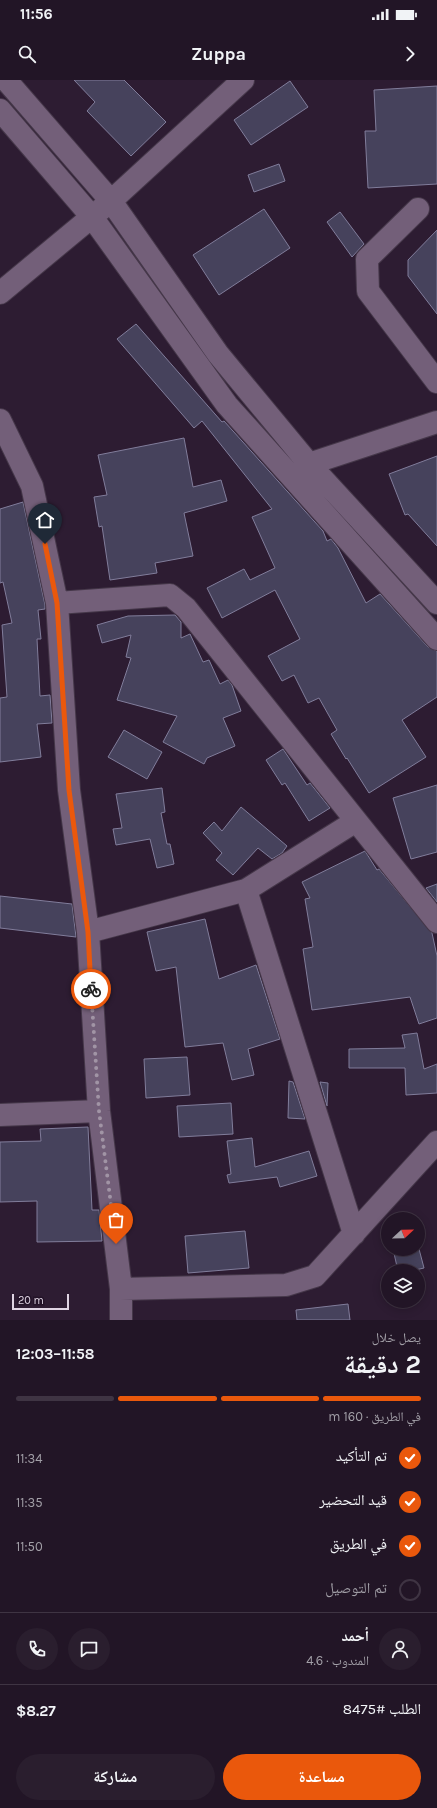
<!DOCTYPE html>
<html lang="ar">
<meta charset="utf-8">
<style>
:root{--surface:#221526;--page:#2a1e2e;--text:#f1f3f6;--muted:#a29fa7;--line:#3f3443;--accent:#ea580c}
body{margin:0;font-family:Karla,"Noto Naskh Arabic",sans-serif;background:var(--page);color:var(--text);direction:rtl;height:100vh;display:flex;flex-direction:column;font-size:15px;white-space:nowrap}
*{box-sizing:border-box;margin:0}
p{font-size:13px;color:var(--muted)}
.icon{flex:none;width:22px;height:22px;fill:none;stroke:currentColor;stroke-width:2;stroke-linecap:round;stroke-linejoin:round}
.map{position:relative;height:1240px;overflow:hidden;direction:ltr}
.details{display:flex;flex-direction:column;background:var(--surface);flex:1}
.details>*{flex:none}
.needle{width:26px;rotate:68deg}
.controls{position:absolute;left:381px;top:1132px;display:grid;gap:8px}
.controls a{display:grid;place-items:center;width:44px;height:44px;border-radius:50%;background:var(--surface);box-shadow:0 2px 10px #0003,0 0 0 1px var(--line);font-size:20px}
.scale{position:absolute;left:12px;bottom:10px;width:57px;box-sizing:border-box;padding-left:4px;border:2px solid #dfd4e3;border-top:0;font-size:11px;line-height:14px;white-space:nowrap;color:#dfd4e3;-webkit-text-stroke:3px #231328;paint-order:stroke}
.pin{position:absolute;display:grid;place-items:center;width:34px;height:34px;color:#fff;margin:-41px -17px;border-radius:50% 50% 50% 0;rotate:-45deg;box-shadow:0 0 4px #0007}
.pin .icon{rotate:45deg}
.courier{position:absolute;display:grid;place-items:center;width:40px;height:40px;margin:-20px;border:3px solid #ea580c;border-radius:50%;background:#fff;color:#222;box-shadow:0 1px 5px #0007}
.summary em{font-style:normal;font-weight:700}
.summary div{display:flex;flex-direction:column-reverse}
.summary{display:flex;align-items:center;justify-content:space-between;height:68px;padding:0 16px}
h1{font-size:26px;font-weight:700;line-height:30px}
.bar{display:grid;grid-template-columns:repeat(4,1fr);gap:6px 4px;align-content:center;height:48px;padding:0 16px}
.bar i{height:5px;border-radius:3px;background:var(--line)}
.bar .on{background:var(--accent)}
.bar p{grid-column:span 4}
.line{display:flex;align-items:center;gap:10px;padding:0 16px;border-top:1px solid var(--line)}
.line div{flex:1}
.round{display:grid;place-items:center;flex:none;width:42px;height:42px;border-radius:21px;background:var(--page)}
ol{padding:0 16px;list-style:none}
li{display:flex;align-items:center;gap:12px;height:44px}
li p{margin-inline-start:auto}
li .icon{padding:4px;border-radius:50%;background:var(--accent);color:#fff;stroke-width:4}
li:last-child{color:var(--muted)}
li i{width:22px;height:22px;border:2px solid var(--line);border-radius:50%}
.action{display:flex;gap:8px;margin-top:auto;padding:8px 16px}
.action a{flex:1;height:46px;border-radius:24px;background:var(--accent);color:#fff;font-size:16px;font-weight:700;line-height:46px;text-align:center}
.action a+a{background:var(--page);color:var(--text)}
.status{display:flex;justify-content:space-between;align-items:center;height:28px;padding:0 20px;background:var(--surface);direction:ltr}
.status svg{height:11px;fill:currentColor}
header{display:flex;justify-content:space-between;align-items:center;height:52px;padding:0 16px;background:var(--surface);font-size:18px;font-weight:700}
.map>svg:first-child{display:block}
</style>
<div class="status"><b>11:56</b><svg viewBox="0 0 49 12"><path d="M0 12V9h3v3zM5 12V6h3v6zM10 12V3h3v9zM15 12V0h3v12zM26 1h20v11H26zM47 4h2v5h-2z"/></svg></div>
<header><svg class="icon" aria-label="forward" viewBox="0 0 24 24"><path d="M9 5l7 7-7 7"/></svg>Zuppa<svg class="icon" aria-label="search" viewBox="0 0 24 24"><circle cx="10" cy="10" r="6"/><path d="M15 15l6 6"/></svg></header>
<div class="map">
<svg width="437" height="1240" viewBox="0 0 437 1240">
<rect width="100%" height="100%" fill="#2d1c32"/>
<path fill="#46425c" stroke="#817d9b" d="M74,0H124L166,42L131,76L87,31L95,22Z
M290,1L308,27L251,65L234,40Z
M437,6V104L368,108L365,51H376L374,10Z
M279,84L285,101L254,112L248,95Z
M264,129L290,168L219,215L193,175Z
M340,132L364,164L352,177L327,142Z
M437,150V234L408,196V180Z
M136,244L222,342L224,341L323,451L327,461L331,459L338,468L366,523L380,514L428,567L437,571V617L402,640L426,677L369,713L347,678L346,679L331,654L337,650L319,618L308,623L294,595L282,601L268,576L300,559L275,510L222,538L207,508L244,489L250,500L275,488L252,437L272,429L202,341L194,348L117,259Z
M184,358L193,407L221,400L227,421L184,433L193,476L155,483L157,493L110,500L102,446L99,447L94,417L107,415L98,375Z
M437,376V466L408,434L405,435L389,394Z
M23,422L45,525V529L38,530L41,559H37L40,616L50,615L52,643L37,644L41,677L0,682V618L7,617L2,545L12,543L3,502L0,503V429Z
M175,535L181,542V558L190,554L203,582L209,580L220,604L228,600L232,605L241,631L223,638L235,666L207,678L204,684L163,662L177,636L117,620L131,578L126,577L131,555L102,563L97,545L128,536Z
M124,650L162,672L147,699L108,677Z
M283,669L307,705L310,703L330,728L309,741L285,703L282,705L266,680Z
M437,705V772L411,779L393,718Z
M162,708L165,732L161,733L167,764H170L174,784L157,788L150,759L116,765L113,749L122,748L116,714Z
M241,727L287,766L282,773L272,779L258,768L233,795L216,780L222,773L203,753L214,742L222,751Z
M365,771L377,790L379,789L432,853L437,876V938L419,944L410,917L312,930L303,869L313,867L305,819L310,818L302,802Z
M437,804V822L426,808Z
M0,816L72,824L76,857L0,848Z
M205,839L219,899L256,885L280,959L248,969L254,995L232,1000L223,963L185,967L176,887L156,891L147,852Z
M417,953L424,989L437,984V1013L406,1015L405,988H349V969L405,968L402,955Z
M187,977L190,1015L146,1018L144,979Z
M289,1001L293,1002L305,1039L288,1038Z
M320,1002L328,1003L327,1026Z
M231,1023L233,1054L179,1057L177,1026Z
M88,1047L92,1130H99L102,1161L37,1162V1121L0,1122V1062L41,1061L40,1049Z
M252,1058L255,1087L309,1071L317,1096L280,1107L277,1097L229,1103L227,1095L231,1094L227,1061Z
M245,1151L249,1188L188,1193L185,1156Z
M393,1169H419L424,1188L411,1191H398Z
M348,1224L350,1240H297L296,1230Z"/>
<g fill="none" stroke-linecap="round" stroke-linejoin="round">
<defs>
<path id="street" d="M6,0L111,121L218,274L309,384L437,523
M0,30L92,137L227,325L437,559
M418,129L367,179L368,211L437,302
M0,213L111,121L243,0
M0,340L32,406L57,523L69,710L88,852L99,1031L121,1209V1240
M309,384L437,342
M57,523L170,515L186,528L437,842
M246,810L354,1154
M88,852L246,810L356,741
M0,1035L99,1031
M121,1209L286,1205L315,1196L437,1062"/>
</defs>
<use href="#street" stroke="#453749" stroke-width="24"/>
<use href="#street" stroke="#735f79" stroke-width="22"/>
</g>
<g fill="none" stroke-linecap="round" stroke-linejoin="round">
<path stroke="#a194a5" stroke-width="4" stroke-dasharray="0 7.2" d="M91,909L99,1031L116,1164"/>
<path stroke="#ea580c" stroke-width="5" d="M45,464L57,523L69,710L88,852L91,909"/>
</g>
</svg>
<div class="controls">
<a><svg class="needle" viewBox="-14 -14 28 28"><path d="M0-13l5 13h-10z" fill="#e53935"/><path d="M0 13l5-13h-10z" fill="#a29fa7"/></svg></a>
<a><svg class="icon" aria-label="layers" viewBox="0 0 24 24"><path d="M12 4l9 5-9 5-9-5zM3 14l9 5 9-5"/></svg></a>
</div>
<div class="scale">20 m</div>
<div class="pin" style="left:116px;top:1164px;background:#ea580c"><svg class="icon" aria-label="bag" viewBox="0 0 24 24"><path d="M5 8h14l-1 12H6zM9 8a3 3 0 0 1 6 0"/></svg></div>
<div class="pin" style="left:45px;top:464px;background:#1f2937"><svg class="icon" aria-label="home" viewBox="0 0 24 24"><path d="M3 11l9-7 9 7M6 9v11h12V9"/></svg></div>
<div class="courier" style="left:91px;top:909px"><svg class="icon" aria-label="bike" viewBox="0 0 24 24"><circle cx="6" cy="16" r="4"/><circle cx="18" cy="16" r="4"/><path d="M6 16l4-8h5l3 8M10 8l3 8H6M13 5h3"/></svg></div>
</div>
<section class="details">
<div class="summary"><div><h1>2 دقيقة</h1><p>يصل خلال</p></div><em>11:58–12:03</em></div>
<div class="bar"><i class="on"></i><i class="on"></i><i class="on"></i><i></i><p>في الطريق · 160 m</p></div>
<ol>
<li><svg class="icon" aria-label="check" viewBox="0 0 24 24"><path d="M5 12l5 5 9-10"/></svg>تم التأكيد<p>11:34</p></li>
<li><svg class="icon" aria-label="check" viewBox="0 0 24 24"><path d="M5 12l5 5 9-10"/></svg>قيد التحضير<p>11:35</p></li>
<li><svg class="icon" aria-label="check" viewBox="0 0 24 24"><path d="M5 12l5 5 9-10"/></svg>في الطريق<p>11:50</p></li>
<li><i></i>تم التوصيل</li>
</ol>
<div class="line" style="height:72px"><a class="round"><svg class="icon" aria-label="person" viewBox="0 0 24 24"><circle cx="12" cy="8" r="4"/><path d="M4 21q1-7 8-7t8 7"/></svg></a><div><b>أحمد</b><p>المندوب · 4.6</p></div><a class="round"><svg class="icon" aria-label="chat" viewBox="0 0 24 24"><path d="M4 5h16v11H9l-5 4z"/></svg></a><a class="round"><svg class="icon" aria-label="phone" viewBox="0 0 24 24"><path d="M5 4h4l2 5-3 2q2 4 5 5l2-3 5 2v4C11 20 4 13 5 4z"/></svg></a></div>
<div class="line" style="height:52px"><div>الطلب #8475</div><b>$8.27</b></div>
<div class="action"><a>مساعدة</a><a>مشاركة</a></div>
</section>
